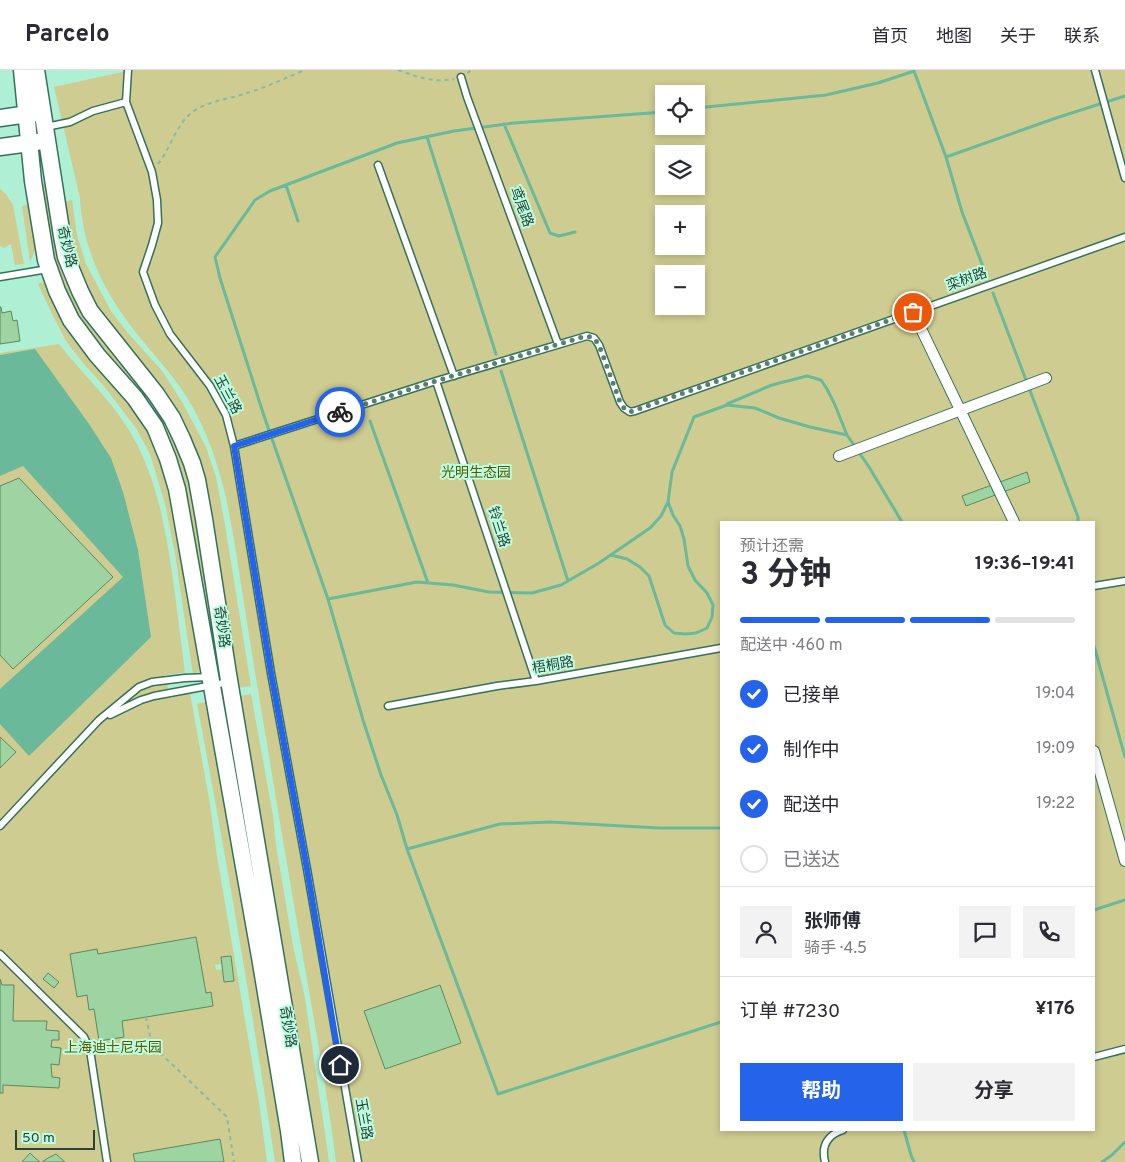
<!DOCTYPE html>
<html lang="zh">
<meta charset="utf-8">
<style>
:root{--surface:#fff;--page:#f2f2f3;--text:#2b2b33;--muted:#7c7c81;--line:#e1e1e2;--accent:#2563eb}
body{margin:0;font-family:Overpass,"Noto Sans SC",sans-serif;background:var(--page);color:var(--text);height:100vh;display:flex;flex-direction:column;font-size:19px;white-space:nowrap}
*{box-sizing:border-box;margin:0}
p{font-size:16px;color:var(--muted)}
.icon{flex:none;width:28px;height:28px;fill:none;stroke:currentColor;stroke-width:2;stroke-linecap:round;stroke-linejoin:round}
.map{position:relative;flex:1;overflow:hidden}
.details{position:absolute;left:720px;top:451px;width:375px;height:610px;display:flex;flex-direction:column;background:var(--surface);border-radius:0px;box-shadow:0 2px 8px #0003}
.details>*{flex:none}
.tools{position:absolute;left:655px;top:15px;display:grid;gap:10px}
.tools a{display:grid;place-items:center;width:50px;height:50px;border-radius:0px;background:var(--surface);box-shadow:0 2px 8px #0003;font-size:25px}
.scale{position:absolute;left:15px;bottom:12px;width:80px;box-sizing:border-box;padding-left:5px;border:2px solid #294339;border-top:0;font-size:14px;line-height:18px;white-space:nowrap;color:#294339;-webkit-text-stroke:4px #bcfee2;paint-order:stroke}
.pin{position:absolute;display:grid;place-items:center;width:42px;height:42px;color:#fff;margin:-21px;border:2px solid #fff;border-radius:50%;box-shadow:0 1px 5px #0007}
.courier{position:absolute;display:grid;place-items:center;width:50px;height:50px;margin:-25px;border:4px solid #2563eb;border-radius:50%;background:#fff;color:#222;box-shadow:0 1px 6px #0007}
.summary em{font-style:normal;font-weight:700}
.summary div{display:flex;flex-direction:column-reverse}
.summary{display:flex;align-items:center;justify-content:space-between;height:85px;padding:0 20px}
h1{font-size:32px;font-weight:700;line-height:38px}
.bar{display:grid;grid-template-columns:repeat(4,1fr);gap:8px 5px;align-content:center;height:60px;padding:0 20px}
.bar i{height:6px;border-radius:4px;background:var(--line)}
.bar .current{background:var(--accent)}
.bar p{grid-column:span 4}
.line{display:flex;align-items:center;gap:12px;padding:0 20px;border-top:1px solid var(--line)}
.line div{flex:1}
.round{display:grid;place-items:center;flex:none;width:52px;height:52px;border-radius:0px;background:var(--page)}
ol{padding:0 20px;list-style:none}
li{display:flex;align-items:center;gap:15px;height:55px}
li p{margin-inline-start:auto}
li .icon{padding:5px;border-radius:50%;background:var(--accent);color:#fff;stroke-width:4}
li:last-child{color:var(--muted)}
li i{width:28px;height:28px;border:2px solid var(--line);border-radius:50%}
.primary-button{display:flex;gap:10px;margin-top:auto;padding:10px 20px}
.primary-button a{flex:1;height:58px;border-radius:0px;background:var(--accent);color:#fff;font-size:20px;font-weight:700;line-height:58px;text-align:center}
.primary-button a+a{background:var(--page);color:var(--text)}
header{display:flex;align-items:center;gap:30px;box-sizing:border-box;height:70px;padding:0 25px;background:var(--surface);border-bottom:1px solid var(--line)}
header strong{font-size:24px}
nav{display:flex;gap:28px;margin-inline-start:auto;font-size:18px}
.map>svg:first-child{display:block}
</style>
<header>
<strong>Parcelo</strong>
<nav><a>首页</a><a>地图</a><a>关于</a><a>联系</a></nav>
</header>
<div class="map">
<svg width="1125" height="1092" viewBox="0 0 1125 1092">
<rect width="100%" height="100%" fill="#aff0d5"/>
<path fill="#cecc90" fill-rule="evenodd" d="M131,0H1125V1092H336C329,1035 319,978 309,921C295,841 281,761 268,680C259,627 250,573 242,520C235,478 230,435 217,395C208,367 197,341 180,317C168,300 155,286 142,270C107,228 83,183 80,128L54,17ZM664,24H696V56H664ZM664,84H696V116H664ZM664,144H696V176H664ZM664,204H696V236H664ZM721,452H1094V1060H721Z
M46,112L52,156L59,189L167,351L184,388L194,421L221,584L214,586L201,503L186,422L176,386L156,347L82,258L52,193L40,113Z
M0,119L6,124L13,135L24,194L15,195L11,174L4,178L0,176Z
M72,130L77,165L86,194L111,241L128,263L163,302L182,332L206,377L216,407L225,455L251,616L237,618L226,551L206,414L196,383L165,327L97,236L83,208L74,182L64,132Z
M31,134L36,172L35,180L30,192L22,136Z
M42,212L46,214L155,371L171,412L201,596L199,601L193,605L175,484L165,434L150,384L136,358L103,315L83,293L66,271L51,242L38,214Z
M59,274C80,301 106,325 125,354C158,403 167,466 175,524C178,550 182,577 185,603L165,605L170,628L190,623L210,734L217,786L259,1032L267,1092H0V283ZM231,886L234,910L224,912L222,899L216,900L215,895L221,894V887Z
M251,624L273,746L276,775L293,876L305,928L327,1077L329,1092H317L311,1043L305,1017L282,873L255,720L244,649L239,626Z
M209,631L286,1092H275C252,939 226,786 197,634Z"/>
<path fill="#6ab99a" d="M35,279L89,354L111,388L123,422L138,480L151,567L29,686L0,654V619L123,507L23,396L0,406V285Z"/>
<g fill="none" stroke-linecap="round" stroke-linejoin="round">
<path stroke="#6ab99a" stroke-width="3" d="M696,38L826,25L878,13L914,1L946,87L962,142L987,207
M664,42L514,53L454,61L397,73L270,121L255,130L215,187L220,208L264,346L328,529L363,650L381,705L397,745L407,779L500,754L550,752L659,758H721
M504,54L550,163L559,166L575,162
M427,67L496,284
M946,87L1056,48L1125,26
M286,115L298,151
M993,223L1078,447V452
M501,301L568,511
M727,334L772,315L807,306L821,310L827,319L835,335L847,365
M370,351L428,513
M611,485L627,489L640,497L649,506L665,555L674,563L686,564L696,563L707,558L712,547L713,535L707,523L695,510L688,496L684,469L680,456L673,445L668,432
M328,529L417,512L453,515L489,522L532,523L561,515L599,493L650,458L661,446L668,432L672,402L694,347L727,335L755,338L779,348L810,357L847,365L869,397L902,452
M1094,576L1125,687
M407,779L498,1024L721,952
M1094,840L1125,830
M904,1060L911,1085L914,1092
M1102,1092L1112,1085L1125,1072"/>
</g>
<path fill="#9dd4a1" stroke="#5d8861" d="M0,237H1L2,243L11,241L13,251L17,250L20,271L0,274Z
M1027,402L1030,412L966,436L962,426Z
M19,408L113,507L13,599L0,585V416Z
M0,667L16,682L0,698Z
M196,867L206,923L211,922L213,936L122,951L124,967L99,971L94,939L89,940L87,925L77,927L70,884L97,879L98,884Z
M231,886L234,911L224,912L221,887Z
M48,903L59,912L54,918L43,909Z
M0,909L2,915H14L13,951H47L46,960L59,961V970H52L51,977L61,978L59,995L51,994L52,1007L60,1008L59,1018L3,1015V1023H0Z
M440,915L461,973L385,999L364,941Z
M220,1069L224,1092H135L133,1084Z
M30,1083L34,1087L40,1092H22Z
M56,1084L65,1092H42L48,1088Z"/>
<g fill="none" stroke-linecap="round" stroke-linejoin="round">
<defs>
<path id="service" d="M1095,0L1125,108
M461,7L467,27L558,274
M126,32L152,102L157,130L158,153L152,175L143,202L155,235L170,264L210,316L226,345L234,376L271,603L307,799L358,1092
M46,57L70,52L93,41L126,32L128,0
M378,95L454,306
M0,207L48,199
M436,311L536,611
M234,376L436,311L587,266L594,268L599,275L620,332L624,338L630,342L635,341L1125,167
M1094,516L1125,511
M388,636L497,616L536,611L721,578
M110,645L141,630L154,626L229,612
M0,756L99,650L139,617L152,612L185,608L210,607
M0,884L84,967L90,980L107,1092
M1094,987L1125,979
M825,1092C821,1076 827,1065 843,1060"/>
<path id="pedestrian" d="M913,242L1014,452
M839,386L1046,308
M1094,681L1125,791"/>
<path id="tertiary" d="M22,0L33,111L46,190L57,221L71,250L97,285L135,328L155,357L168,389L177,419L260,887L289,1061L293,1092
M36,0L62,166L66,187L80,221L90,241L156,324L172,348L182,369L192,393L197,410L204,449L228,604L310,1092
M0,48L35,43
M0,77L37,72"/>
</defs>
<use href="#service" stroke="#33725b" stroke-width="9"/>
<use href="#pedestrian" stroke="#33725b" stroke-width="12"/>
<use href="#tertiary" stroke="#33725b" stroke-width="19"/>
<path stroke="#86bba5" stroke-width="2" stroke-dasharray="4 4" stroke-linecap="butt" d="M398,0C418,7 433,13 454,9
M467,3L472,0
M158,94C170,79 175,58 189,45C204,31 227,30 247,23C267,17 285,8 305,0
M146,947L152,975L227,1047L234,1092"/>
<use href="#service" stroke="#fff" stroke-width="6"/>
<use href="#pedestrian" stroke="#fff" stroke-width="10"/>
<use href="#tertiary" stroke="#fff" stroke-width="16"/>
</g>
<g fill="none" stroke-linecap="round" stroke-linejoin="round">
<path stroke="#588070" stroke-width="5" stroke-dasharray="0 9" d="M340,342L436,311L586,266L594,268L599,275L620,332L624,338L630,342L913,242"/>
<path stroke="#2563eb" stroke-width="6" d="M340,342L234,376L271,603L307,799L340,995"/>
</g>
<g text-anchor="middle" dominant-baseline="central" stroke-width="4" stroke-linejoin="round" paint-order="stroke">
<g font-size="14" fill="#294339" stroke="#bcfee2">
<text transform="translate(521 137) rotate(70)">鸢尾路</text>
<text transform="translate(66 177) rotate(76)">奇妙路</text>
<text transform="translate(967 210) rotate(-20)">栾树路</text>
<text transform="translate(227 325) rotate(62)">玉兰路</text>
<text transform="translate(498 457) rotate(72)">铃兰路</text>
<text transform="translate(221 557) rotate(82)">奇妙路</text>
<text transform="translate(553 596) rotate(-10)">梧桐路</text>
<text transform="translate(287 957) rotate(80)">奇妙路</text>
<text transform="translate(363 1049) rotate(80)">玉兰路</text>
</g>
<g font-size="14" fill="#5c5800" stroke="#bcfee2">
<text x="476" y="403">光明生态园</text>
<text x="113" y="978">上海迪士尼乐园</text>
</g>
</g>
</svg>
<div class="tools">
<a><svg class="icon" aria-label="locate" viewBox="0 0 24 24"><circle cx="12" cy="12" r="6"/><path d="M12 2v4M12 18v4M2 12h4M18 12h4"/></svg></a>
<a><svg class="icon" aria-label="layers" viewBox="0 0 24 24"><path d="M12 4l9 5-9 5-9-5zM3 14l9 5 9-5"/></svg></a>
<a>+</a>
<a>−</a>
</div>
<div class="scale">50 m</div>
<div class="pin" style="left:913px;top:242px;background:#ea580c"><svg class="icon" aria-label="bag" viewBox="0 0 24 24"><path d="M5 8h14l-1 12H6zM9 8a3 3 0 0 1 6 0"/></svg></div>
<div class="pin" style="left:340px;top:995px;background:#1f2937"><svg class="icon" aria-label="home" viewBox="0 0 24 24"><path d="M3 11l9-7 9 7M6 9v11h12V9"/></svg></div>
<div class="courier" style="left:340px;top:342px"><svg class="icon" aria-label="bike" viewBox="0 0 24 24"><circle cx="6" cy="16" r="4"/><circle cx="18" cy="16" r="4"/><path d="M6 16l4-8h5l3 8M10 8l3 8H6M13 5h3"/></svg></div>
<section class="details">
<div class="summary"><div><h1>3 分钟</h1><p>预计还需</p></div><em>19:36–19:41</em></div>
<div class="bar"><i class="current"></i><i class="current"></i><i class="current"></i><i></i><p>配送中 · 460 m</p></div>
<ol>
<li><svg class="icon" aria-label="check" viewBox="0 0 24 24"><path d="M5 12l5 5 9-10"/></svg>已接单<p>19:04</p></li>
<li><svg class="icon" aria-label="check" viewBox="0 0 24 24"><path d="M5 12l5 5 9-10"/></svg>制作中<p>19:09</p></li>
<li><svg class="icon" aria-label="check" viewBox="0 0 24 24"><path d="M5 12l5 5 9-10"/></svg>配送中<p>19:22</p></li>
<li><i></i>已送达</li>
</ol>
<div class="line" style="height:90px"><a class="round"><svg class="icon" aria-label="person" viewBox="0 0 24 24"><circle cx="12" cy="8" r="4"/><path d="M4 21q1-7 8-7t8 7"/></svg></a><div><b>张师傅</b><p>骑手 · 4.5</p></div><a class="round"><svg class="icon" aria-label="chat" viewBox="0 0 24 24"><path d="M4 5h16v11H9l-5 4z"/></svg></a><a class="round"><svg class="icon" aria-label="phone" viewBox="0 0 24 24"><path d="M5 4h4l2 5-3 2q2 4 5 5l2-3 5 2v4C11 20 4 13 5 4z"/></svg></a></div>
<div class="line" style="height:65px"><div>订单 #7230</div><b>¥176</b></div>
<div class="primary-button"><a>帮助</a><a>分享</a></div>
</section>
</div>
